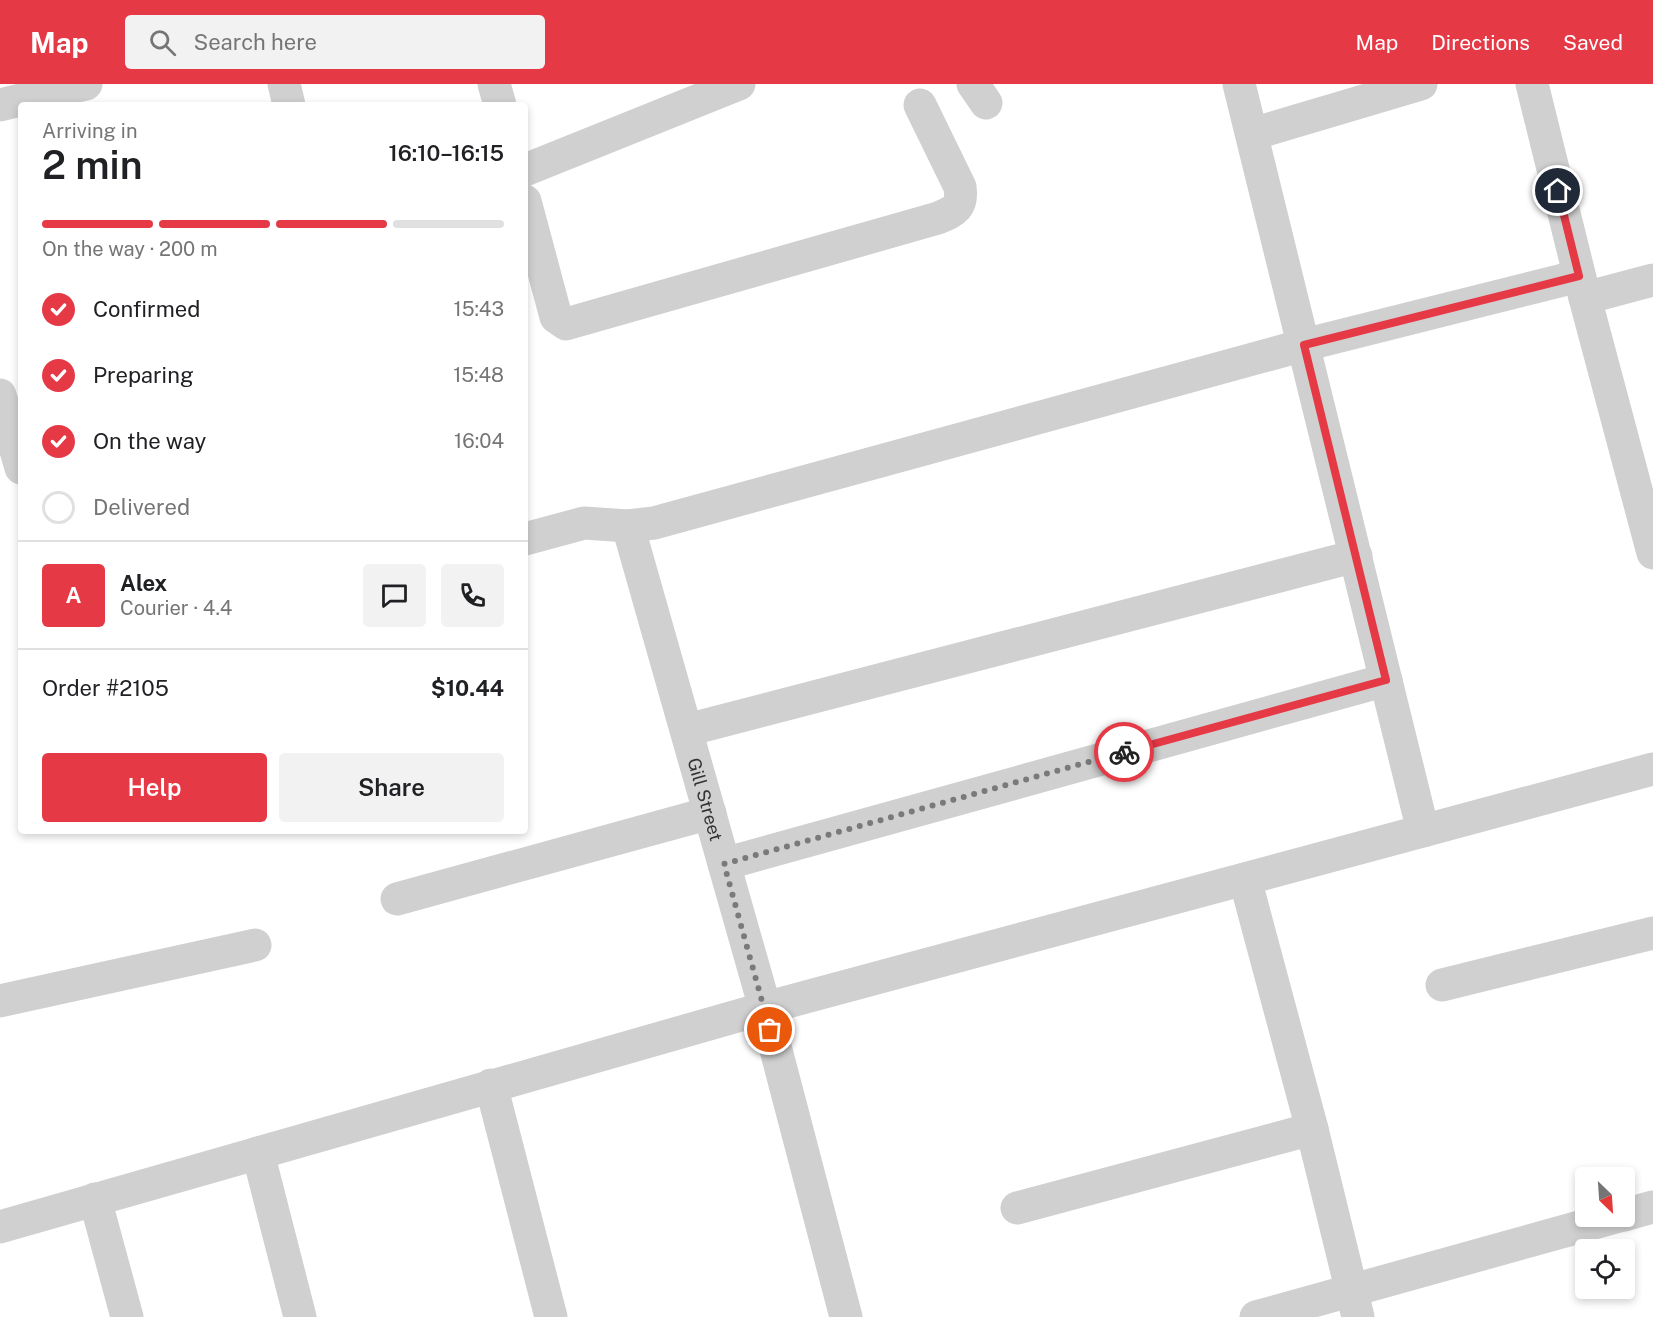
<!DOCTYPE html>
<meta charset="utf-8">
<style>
:root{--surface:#fff;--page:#f2f2f2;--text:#202124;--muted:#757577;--line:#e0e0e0;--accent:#e63946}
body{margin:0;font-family:"Public Sans",sans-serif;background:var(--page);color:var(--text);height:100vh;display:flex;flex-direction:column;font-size:22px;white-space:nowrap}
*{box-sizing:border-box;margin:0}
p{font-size:20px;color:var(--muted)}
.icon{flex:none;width:33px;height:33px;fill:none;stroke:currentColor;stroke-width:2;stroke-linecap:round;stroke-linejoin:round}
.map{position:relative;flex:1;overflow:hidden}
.panel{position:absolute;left:18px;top:18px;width:510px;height:732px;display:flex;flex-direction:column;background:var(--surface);border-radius:6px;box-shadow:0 3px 9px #0003}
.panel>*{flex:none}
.needle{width:39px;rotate:155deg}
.fabs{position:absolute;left:1575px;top:1083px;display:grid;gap:12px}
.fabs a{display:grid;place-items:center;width:60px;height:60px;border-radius:6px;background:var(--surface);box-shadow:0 3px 9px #0003;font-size:30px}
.pin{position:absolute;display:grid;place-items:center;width:51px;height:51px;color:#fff;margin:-26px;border:3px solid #fff;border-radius:50%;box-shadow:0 2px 6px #0007}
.courier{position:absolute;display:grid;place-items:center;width:60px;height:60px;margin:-30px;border:4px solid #e63946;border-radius:50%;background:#fff;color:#222;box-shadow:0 2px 8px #0007}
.head em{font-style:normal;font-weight:600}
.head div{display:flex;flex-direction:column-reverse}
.head{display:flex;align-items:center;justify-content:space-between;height:102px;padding:0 24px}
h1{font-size:39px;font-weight:600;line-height:45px}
.bar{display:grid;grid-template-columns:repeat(4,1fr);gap:9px 6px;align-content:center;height:72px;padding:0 24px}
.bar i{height:8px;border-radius:4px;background:var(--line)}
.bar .selected{background:var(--accent)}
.bar p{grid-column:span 4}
.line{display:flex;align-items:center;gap:15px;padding:0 24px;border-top:2px solid var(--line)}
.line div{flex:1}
.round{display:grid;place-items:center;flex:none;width:63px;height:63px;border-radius:6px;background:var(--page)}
ol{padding:0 24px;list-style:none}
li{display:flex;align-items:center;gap:18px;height:66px}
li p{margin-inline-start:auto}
li .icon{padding:6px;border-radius:50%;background:var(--accent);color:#fff;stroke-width:4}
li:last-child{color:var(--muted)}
li i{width:33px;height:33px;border:3px solid var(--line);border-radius:50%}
.cta{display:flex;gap:12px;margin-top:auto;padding:12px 24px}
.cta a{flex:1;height:69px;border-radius:6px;background:var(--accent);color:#fff;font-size:24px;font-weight:600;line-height:69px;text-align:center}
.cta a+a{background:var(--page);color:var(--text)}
header{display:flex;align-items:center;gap:36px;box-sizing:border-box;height:84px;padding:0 30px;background:var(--accent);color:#fff}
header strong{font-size:28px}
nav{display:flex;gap:33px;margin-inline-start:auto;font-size:21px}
.search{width:420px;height:54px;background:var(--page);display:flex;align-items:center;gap:15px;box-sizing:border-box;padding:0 21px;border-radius:6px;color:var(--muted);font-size:22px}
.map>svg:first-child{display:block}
</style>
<header>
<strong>Map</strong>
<div class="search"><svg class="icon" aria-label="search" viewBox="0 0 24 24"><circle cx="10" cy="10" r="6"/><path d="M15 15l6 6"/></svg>Search here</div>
<nav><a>Map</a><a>Directions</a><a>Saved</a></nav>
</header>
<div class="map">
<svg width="1653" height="1233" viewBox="0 0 1653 1233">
<rect width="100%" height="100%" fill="#fff"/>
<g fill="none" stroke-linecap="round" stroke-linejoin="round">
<g stroke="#d0d0d0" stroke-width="33">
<path d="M284,0L289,21"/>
<path d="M494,0L500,21"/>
<path d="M973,0L986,19"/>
<path d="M1239,0L1423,747"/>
<path d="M1532,0L1585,214L1653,469"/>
<path d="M0,21L86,0"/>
<path d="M1252,50L1421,0"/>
<path d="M525,86L739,0"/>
<path d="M525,117L556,233L566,240L938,134C955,127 963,123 960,103L920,21"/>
<path d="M1585,214L1653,196"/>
<path d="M0,311L21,384"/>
<path id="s1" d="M628,442L765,924L846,1233"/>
<path d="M525,455L584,439L628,442L654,439L1304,261L1579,192"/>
<path d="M687,646L1356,472"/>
<path d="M724,780L1386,596"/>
<path d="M1245,795L1312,1045L1358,1233"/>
<path d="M397,815L710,729"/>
<path d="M1442,901L1653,849"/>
<path d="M0,917L255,861"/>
<path d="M491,1001L551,1233"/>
<path d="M258,1069L300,1233"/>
<path d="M95,1115L127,1233"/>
<path d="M1017,1124L1312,1045"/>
<path d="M1624,1131L1653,1123"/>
<path d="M0,1143L765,924L1653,685"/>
<path d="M1256,1233L1619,1132"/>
</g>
</g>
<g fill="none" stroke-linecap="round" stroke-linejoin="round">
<path stroke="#7a7a7a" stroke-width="6" stroke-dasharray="0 10.8" d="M770,946L724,780L1124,668"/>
<path stroke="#e63946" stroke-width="8" d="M1124,668L1386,596L1304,261L1579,192L1558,107"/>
</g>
<g text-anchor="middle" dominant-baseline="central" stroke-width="6" stroke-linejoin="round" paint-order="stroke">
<g font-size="18" fill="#333" stroke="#fff">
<text stroke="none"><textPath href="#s1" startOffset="284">Gill Street</textPath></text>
</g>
</g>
</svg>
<div class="fabs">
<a><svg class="needle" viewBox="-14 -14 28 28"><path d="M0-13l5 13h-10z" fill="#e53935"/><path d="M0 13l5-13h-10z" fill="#757577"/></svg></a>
<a><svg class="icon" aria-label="locate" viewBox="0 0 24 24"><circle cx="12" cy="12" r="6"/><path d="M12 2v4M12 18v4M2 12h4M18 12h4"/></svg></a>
</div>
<div class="pin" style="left:770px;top:946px;background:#ea580c"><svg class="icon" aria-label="bag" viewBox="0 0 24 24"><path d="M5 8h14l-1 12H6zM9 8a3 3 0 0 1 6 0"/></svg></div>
<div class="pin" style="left:1558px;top:107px;background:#1f2937"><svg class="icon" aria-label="home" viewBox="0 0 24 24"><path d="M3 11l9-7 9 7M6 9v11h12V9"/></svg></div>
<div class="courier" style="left:1124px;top:668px"><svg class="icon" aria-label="bike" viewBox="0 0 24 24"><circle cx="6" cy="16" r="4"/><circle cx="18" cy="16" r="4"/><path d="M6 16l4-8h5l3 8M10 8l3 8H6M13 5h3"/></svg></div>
<section class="panel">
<div class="head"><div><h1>2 min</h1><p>Arriving in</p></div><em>16:10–16:15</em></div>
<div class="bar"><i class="selected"></i><i class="selected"></i><i class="selected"></i><i></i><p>On the way · 200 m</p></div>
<ol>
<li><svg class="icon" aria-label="check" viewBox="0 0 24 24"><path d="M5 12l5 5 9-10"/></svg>Confirmed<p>15:43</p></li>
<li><svg class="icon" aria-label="check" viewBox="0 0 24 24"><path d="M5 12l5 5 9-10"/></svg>Preparing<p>15:48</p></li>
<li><svg class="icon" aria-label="check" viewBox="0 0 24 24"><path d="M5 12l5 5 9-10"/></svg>On the way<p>16:04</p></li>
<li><i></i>Delivered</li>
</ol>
<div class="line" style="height:108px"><b class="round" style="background:var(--accent);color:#fff">A</b><div><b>Alex</b><p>Courier · 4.4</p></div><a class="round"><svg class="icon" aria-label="chat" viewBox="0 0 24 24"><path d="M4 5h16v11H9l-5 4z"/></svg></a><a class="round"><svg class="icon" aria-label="phone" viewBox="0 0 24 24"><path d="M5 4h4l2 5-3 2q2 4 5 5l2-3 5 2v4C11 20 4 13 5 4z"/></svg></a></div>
<div class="line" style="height:78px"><div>Order #2105</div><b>$10.44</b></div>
<div class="cta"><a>Help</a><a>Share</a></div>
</section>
</div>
